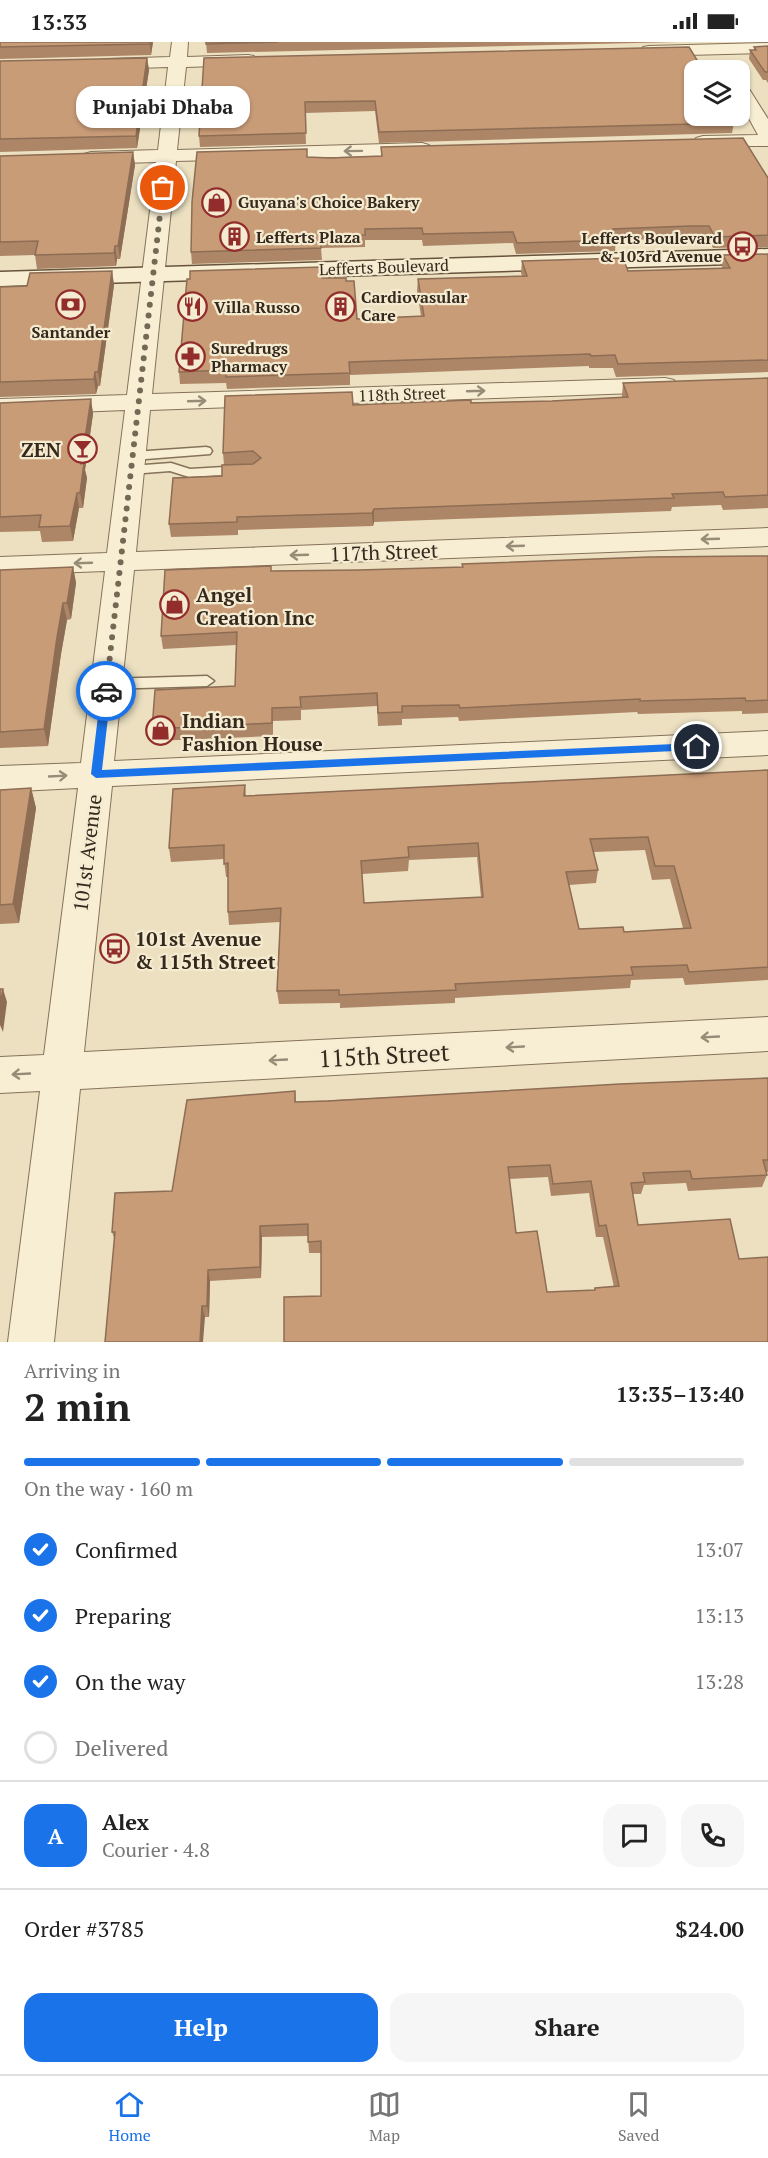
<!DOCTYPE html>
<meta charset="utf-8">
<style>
:root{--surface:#fff;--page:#f6f6f6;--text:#222;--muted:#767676;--line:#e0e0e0;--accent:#1a73e8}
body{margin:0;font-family:"PT Serif",serif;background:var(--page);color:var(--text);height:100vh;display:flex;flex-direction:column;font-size:22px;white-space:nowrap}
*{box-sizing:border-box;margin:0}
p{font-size:20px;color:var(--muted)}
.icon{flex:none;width:33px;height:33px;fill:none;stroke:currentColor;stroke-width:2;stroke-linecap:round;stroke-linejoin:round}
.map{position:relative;height:1300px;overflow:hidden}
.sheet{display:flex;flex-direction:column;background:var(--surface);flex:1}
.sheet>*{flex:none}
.tools{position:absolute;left:684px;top:18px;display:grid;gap:12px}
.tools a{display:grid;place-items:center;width:66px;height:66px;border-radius:12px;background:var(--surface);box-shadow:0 2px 4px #0004;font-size:30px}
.pin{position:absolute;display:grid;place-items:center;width:51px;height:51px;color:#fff;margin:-26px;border:3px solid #fff;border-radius:50%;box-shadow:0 2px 6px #0007}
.courier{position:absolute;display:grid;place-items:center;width:60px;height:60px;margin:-30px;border:4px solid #1a73e8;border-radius:50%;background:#fff;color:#222;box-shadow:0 2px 8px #0007}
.bubble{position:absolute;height:42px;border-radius:18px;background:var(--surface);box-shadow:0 2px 4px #0004;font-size:20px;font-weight:600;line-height:42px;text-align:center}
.overview em{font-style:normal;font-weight:600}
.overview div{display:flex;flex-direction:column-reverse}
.overview{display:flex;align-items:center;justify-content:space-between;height:102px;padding:0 24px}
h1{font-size:39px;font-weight:600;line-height:45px}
.bar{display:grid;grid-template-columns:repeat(4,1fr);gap:9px 6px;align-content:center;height:72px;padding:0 24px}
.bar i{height:8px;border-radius:4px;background:var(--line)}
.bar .on{background:var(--accent)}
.bar p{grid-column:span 4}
.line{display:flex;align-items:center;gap:15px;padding:0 24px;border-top:2px solid var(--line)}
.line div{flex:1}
.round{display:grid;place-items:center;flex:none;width:63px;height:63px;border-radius:18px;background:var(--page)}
ol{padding:0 24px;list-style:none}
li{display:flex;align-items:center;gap:18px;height:66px}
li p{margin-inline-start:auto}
li .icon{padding:6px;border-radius:50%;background:var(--accent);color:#fff;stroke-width:4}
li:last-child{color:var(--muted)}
li i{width:33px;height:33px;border:3px solid var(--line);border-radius:50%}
.primary-button{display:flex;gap:12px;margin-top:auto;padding:12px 24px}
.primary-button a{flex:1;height:69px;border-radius:18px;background:var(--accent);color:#fff;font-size:24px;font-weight:600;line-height:69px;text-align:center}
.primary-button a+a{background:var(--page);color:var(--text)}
.status{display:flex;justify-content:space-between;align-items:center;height:42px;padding:0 30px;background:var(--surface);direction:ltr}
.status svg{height:16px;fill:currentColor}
.tabs{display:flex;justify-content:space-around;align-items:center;height:84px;border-top:2px solid var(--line);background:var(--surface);font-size:16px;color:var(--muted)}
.tabs a{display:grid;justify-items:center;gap:3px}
.tabs .on{color:var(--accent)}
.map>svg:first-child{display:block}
</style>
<div class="status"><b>13:33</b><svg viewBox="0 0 49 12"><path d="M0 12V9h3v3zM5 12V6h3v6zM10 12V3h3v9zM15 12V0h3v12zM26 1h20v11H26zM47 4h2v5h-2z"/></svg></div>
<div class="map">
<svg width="768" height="1300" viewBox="0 0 768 1300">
<rect width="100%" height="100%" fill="#ece0c1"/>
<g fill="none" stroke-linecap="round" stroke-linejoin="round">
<defs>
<path id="lane" d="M206,405L210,406L212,409L210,412L133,418L127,414L133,410Z
M171,421L190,427L241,424L247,428L241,432L189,435L170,429L131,432L125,428L131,424Z
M207,634L214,639L207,644L106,647L99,642L106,637Z"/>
<path id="street" d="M172,0H188L187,15L248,13L254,14L257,18L254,22L248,23L186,25L177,108L422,101L429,103L432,107L429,111L422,113L176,119L152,352L665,336L674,338L677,343L674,348L665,350L150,368L136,510L768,486V504L134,528L114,719L768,689V713L112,744L84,1010L768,975V1009L80,1047L54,1300H8L40,1049L0,1051V1015L44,1013L78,746L0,750V724L81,721L105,529L0,533V515L107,511L125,368L0,373V357L127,353L156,120L91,122L84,120L81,116L84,112L91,110L158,108L168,25L106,27L100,26L97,22L100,18L106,17L170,15Z
M768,1V11L649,14L643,13L641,9L643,5L649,4Z
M740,41L746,42L768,77V104H696L693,100L696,96L703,94L758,93L740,60Z"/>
<path id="secondary" d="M768,207V221L0,244V230Z"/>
</defs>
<use href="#lane" stroke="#857259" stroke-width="3"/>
<use href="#street" stroke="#857259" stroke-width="2"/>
<use href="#secondary" stroke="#67533c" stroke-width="3"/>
<use href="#lane" fill="#f7eed4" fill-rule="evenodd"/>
<use href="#street" fill="#f7eed4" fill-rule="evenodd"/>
<use href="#secondary" fill="#f7eed4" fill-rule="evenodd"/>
</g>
<path fill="#ad8667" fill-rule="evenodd" d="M0,0H153L151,13L0,17Z
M206,0H679L207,11Z
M768,4V41L766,38H763L749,17L750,8H754V5Z
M147,16L149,28L137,106L0,110V19Z
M204,16L734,81L732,91L379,101L375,69L305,71L306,102L200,105L199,94Z
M381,105L768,136V205L713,206L707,195H688L616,199L615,209L516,212L513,201L423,204L422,198H365V205L321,206L322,218L192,222L191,210L307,115L330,116L381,114Z
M133,110L135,123L120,217H117L116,224L37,227L35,213L0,214V114Z
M768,212V330L616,335L613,326H589V324L350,333V343L227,347L226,341L180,342L179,330L322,236L346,239L357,277L421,274L417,249L418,237L522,234L521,231L522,219L628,229L722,226L723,213Z
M112,229L114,243L100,344H98L96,352L0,355V245L27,244Z
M768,336V466L723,468L721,463L672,465L671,469L374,480L373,484L238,488V493L171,495L169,482L222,434L224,423L223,411L353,363L552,359L622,356V353L623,341Z
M91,357L93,372L85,428L87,436L83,466H79L73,499L42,500L40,489L0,490V361Z
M768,514V671L742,672V669L638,672L637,670L459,679L458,675L402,677V683L378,684L377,664L301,668V678L273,679V694L154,699L152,687L235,644L236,603L163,607L161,594L272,529L359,528L462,525V522Z
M73,525L76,541L71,577L67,578L61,612L48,704L0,706V528Z
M768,728V938L685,943L683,936L631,938L630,946L455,956V961L340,966V961L279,962L277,949L280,880L229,883L228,870V835H226L224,817L171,820L169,806L245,743L246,754ZM645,808L652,838L670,837L683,886L624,890L579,887L569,843L596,841L598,828L594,810ZM477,815L481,855L364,861L362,832L408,829L409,818Z
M31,746L36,766L19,881L0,882V748Z
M768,1036V1130H766L767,1133L762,1145L688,1149L686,1141L644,1143L641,1152H633L638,1183L739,1217L768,1300L321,1254V1211H309L308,1194L262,1195L261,1236L210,1239L209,1275H205L114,1196L112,1190L172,1149L295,1049L296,1060ZM548,1135L551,1154L589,1151L596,1195H603L614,1245L595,1246L594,1248L547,1250L516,1191L509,1137Z"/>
<path fill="#8d6d54" d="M150,0H153L151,13L150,2Z
M147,16L149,28L137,106L136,94Z
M133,110L135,123L120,217L118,204Z
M115,204L117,217L116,224L114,211Z
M112,229L114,243L100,344L98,330Z
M95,330L98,344L96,352L94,337Z
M91,357L93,372L85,428L87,436L83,466L80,451L81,422Z
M77,451L79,466L73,499L70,484Z
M374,467V480L373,484L372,471Z
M73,525L76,541L71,577L67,561Z
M63,561L67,578L61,612L48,704L44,687L57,595Z
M31,746L36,766L19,881L13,862Z
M3,947L7,960L3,990L0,983V963Z
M260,1184L262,1195L261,1236L260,1225Z
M208,1228L210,1239L209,1275L207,1264Z
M202,1264L205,1275L203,1300H200Z"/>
<path fill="#c99c78" stroke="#8d6d54" stroke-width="1.5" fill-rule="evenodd" d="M0,0H150V2L0,5Z
M206,0H278L206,2Z
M768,4V30H765L750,8H756L754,5Z
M689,5L703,28H694V74H730L734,81L379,90L375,59L305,60L306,91L199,94L204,16Z
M147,16L136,94L0,97V19Z
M743,96L768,136V193L715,195L709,184H690L613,187L617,198L517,201L513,190L423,192L422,186L365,187V193L321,194V206L191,210L192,160L197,110L307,107V115L330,116L382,114L381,105Z
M133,110L118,204H115L114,211L35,213L38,199L0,200V114Z
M768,212V318L618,322L615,313L591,314L590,312L349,320L350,331L226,335V328L179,330L187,237H190V229L322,225V236H346V239H354L357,277L424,274L418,237L527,234L522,219L623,216L628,229L730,226L723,213Z
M112,229L98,330H95L94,337L0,340V245L27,244L30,231Z
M768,336V453L725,455L723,450L672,452L674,456L374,467L372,471L237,475V480L169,482L173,436L222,434V423L253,422L261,416L253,409L223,411L225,354L352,350L353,363L471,358V361L552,359L628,355L623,341Z
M91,357L81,422L84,421L80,451H77L70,484L39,485L41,473L0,475V361Z
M754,514H768V658L746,659L745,656L640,659V657L460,666L459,663L402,664V670L378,671L377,651L300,655L301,665L272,666V681L152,687L155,648L235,644L237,590L161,594L165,528L271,524V529L359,528L463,525L462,522L648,515Z
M73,525L67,561H63L57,595L44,687L0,690V528Z
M768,728V925L689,930L687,923L631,925L633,933L455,942L456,948L339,953V948L277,949L281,866L228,870V821L224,822V803L169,806L173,747L245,743L244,754ZM648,795L655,824H674L691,886L624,890L623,885L579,887L566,830L598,828L590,797ZM478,801L483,855L364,861L361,819L409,815L408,805Z
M31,746L13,862L0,863V748Z
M0,947H3L0,963Z
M768,1036V1118H763L767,1133L692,1137L690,1129L643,1131L645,1140L631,1141L638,1183L730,1177L739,1217L768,1215V1300H284V1255L321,1254V1199L308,1200V1182L260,1184V1225L208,1228L207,1264H202L200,1300H105L115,1190H112L115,1151L172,1149L187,1058L295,1049V1060L328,1059L620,1042ZM550,1123L553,1142L591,1139L599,1184L606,1183L619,1244L595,1246V1248L547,1250L537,1189L516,1191L508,1125Z"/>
<defs><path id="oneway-shaft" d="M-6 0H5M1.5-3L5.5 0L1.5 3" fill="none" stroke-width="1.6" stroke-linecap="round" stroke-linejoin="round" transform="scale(1.5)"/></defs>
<g stroke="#968c78">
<use href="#oneway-shaft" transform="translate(353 109) rotate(179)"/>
<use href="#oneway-shaft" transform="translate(476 349) rotate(-2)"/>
<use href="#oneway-shaft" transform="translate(197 359) rotate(-2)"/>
<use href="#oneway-shaft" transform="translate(710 497) rotate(178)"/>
<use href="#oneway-shaft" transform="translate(515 504) rotate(178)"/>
<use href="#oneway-shaft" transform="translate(299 513) rotate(178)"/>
<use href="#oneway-shaft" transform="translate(83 521) rotate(178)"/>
<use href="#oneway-shaft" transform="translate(58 734) rotate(-3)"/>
<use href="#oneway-shaft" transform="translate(710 995) rotate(177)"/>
<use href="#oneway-shaft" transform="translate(515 1005) rotate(177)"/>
<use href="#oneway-shaft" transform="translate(278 1018) rotate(177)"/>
<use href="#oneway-shaft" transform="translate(21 1032) rotate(177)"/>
</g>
<path fill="#1a73e8" d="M106,645L111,649L102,728L697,701L702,705L697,708L96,736L91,732L101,649Z"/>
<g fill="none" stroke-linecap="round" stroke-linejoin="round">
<path stroke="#756956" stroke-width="6" stroke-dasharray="0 10.8" d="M106,649L163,146"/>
</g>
<defs>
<symbol id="shop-ring" viewBox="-11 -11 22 22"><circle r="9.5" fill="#f4ebd0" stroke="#922d2b" stroke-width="1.5"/><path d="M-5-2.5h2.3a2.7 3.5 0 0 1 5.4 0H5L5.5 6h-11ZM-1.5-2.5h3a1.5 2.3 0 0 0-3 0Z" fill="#922d2b"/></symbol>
<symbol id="building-ring" viewBox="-11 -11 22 22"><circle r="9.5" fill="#f4ebd0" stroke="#922d2b" stroke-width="1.5"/><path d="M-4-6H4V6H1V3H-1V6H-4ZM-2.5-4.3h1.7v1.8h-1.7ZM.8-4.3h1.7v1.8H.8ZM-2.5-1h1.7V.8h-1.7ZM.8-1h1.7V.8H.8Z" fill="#922d2b"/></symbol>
<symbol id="bus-ring" viewBox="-11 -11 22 22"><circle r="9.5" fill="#f4ebd0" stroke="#922d2b" stroke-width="1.5"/><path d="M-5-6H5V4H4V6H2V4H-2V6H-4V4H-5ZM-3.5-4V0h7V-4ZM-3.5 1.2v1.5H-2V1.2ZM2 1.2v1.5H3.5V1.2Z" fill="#922d2b"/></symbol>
<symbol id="bank-ring" viewBox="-11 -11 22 22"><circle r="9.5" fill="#f4ebd0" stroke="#922d2b" stroke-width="1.5"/><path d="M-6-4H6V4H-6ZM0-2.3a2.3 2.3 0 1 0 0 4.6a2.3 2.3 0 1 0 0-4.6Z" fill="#922d2b"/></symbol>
<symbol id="restaurant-ring" viewBox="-11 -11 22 22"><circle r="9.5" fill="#f4ebd0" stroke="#922d2b" stroke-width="1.5"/><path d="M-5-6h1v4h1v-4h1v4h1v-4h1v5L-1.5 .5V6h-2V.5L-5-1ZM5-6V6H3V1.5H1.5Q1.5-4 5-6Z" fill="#922d2b"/></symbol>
<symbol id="pharmacy-ring" viewBox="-11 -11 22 22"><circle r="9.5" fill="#f4ebd0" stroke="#922d2b" stroke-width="1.5"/><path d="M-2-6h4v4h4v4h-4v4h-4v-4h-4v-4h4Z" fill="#922d2b"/></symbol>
<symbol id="bar-ring" viewBox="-11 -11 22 22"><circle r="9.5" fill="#f4ebd0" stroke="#922d2b" stroke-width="1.5"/><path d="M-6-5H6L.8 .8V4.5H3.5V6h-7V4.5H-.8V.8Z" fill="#922d2b"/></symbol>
</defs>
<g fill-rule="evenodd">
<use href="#shop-ring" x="200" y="144" width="33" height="33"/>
<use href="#building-ring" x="218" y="178" width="33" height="33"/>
<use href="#bus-ring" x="726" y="188" width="33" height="33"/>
<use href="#bank-ring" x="54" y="246" width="33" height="33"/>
<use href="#building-ring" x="324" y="248" width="33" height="33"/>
<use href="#restaurant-ring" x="176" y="248" width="33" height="33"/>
<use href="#pharmacy-ring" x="174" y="298" width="33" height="33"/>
<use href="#bar-ring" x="66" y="390" width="33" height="33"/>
<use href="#shop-ring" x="158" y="546" width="33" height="33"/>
<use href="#shop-ring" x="144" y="672" width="33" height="33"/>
<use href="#bus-ring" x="98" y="890" width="33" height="33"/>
</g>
<g text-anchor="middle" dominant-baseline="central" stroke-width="4.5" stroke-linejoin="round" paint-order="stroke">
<g font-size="16" font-weight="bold" fill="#35291d" stroke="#f4ebd0" text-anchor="start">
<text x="238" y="160">Guyana's Choice Bakery</text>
<text x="256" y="195">Lefferts Plaza</text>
<text x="722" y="196" text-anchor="end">Lefferts Boulevard<tspan x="722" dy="18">&amp; 103rd Avenue</tspan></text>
<text x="361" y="255">Cardiovasular<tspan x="361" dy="18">Care</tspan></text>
<text x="214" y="265">Villa Russo</text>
<text x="71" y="290" text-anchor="middle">Santander</text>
<text x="211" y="306">Suredrugs<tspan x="211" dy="18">Pharmacy</tspan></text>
</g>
<g font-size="16" fill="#35291d" stroke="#f4ebd0">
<text transform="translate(384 225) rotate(-2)">Lefferts Boulevard</text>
<text transform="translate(402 352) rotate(-2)">118th Street</text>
</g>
<g font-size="20" font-weight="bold" fill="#35291d" stroke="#f4ebd0" text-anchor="start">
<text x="61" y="407" text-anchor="end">ZEN</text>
<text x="196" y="552">Angel<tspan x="196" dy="23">Creation Inc</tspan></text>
<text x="182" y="678">Indian<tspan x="182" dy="23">Fashion House</tspan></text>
<text x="135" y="896">101st Avenue<tspan x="135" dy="23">&amp; 115th Street</tspan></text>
</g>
<g font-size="20" fill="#35291d" stroke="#f4ebd0">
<text transform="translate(384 510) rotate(-2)">117th Street</text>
<text transform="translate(87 811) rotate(-83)">101st Avenue</text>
</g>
<g font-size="24" fill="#35291d" stroke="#f4ebd0">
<text transform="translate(384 1013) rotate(-3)">115th Street</text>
</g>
</g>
</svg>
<div class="tools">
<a><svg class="icon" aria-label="layers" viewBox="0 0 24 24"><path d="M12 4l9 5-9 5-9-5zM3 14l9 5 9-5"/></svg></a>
</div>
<div class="pin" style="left:163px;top:146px;background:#ea580c"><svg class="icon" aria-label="bag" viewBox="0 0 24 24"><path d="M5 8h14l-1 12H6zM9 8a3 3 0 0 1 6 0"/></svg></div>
<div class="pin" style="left:697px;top:705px;background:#1f2937"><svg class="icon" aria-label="home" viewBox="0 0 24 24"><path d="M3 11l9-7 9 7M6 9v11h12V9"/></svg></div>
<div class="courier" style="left:106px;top:649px"><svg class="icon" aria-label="car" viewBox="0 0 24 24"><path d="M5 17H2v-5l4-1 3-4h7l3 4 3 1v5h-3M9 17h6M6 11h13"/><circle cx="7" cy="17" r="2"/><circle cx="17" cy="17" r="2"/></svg></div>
<div class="bubble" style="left:76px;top:44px;width:174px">Punjabi Dhaba</div>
</div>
<section class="sheet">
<div class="overview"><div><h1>2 min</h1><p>Arriving in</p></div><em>13:35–13:40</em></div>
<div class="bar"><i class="on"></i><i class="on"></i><i class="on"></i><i></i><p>On the way · 160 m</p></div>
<ol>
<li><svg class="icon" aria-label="check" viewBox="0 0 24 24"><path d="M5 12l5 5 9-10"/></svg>Confirmed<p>13:07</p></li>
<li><svg class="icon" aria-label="check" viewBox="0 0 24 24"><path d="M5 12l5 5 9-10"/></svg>Preparing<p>13:13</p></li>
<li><svg class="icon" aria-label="check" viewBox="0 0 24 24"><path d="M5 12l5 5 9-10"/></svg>On the way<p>13:28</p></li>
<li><i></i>Delivered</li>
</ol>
<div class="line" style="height:108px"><b class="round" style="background:var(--accent);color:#fff">A</b><div><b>Alex</b><p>Courier · 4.8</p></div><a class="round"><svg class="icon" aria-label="chat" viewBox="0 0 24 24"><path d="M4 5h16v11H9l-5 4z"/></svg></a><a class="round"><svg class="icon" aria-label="phone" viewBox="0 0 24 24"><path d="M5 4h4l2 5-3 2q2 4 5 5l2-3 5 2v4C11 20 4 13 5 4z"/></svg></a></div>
<div class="line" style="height:78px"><div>Order #3785</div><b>$24.00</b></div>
<div class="primary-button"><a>Help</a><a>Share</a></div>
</section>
<nav class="tabs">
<a class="on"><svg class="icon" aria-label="home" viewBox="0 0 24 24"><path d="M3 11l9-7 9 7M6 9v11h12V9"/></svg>Home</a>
<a><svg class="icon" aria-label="map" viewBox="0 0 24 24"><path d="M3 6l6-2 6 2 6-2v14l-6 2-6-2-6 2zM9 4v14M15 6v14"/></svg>Map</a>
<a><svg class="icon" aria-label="saved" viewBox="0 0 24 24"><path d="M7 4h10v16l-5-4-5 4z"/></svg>Saved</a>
</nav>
